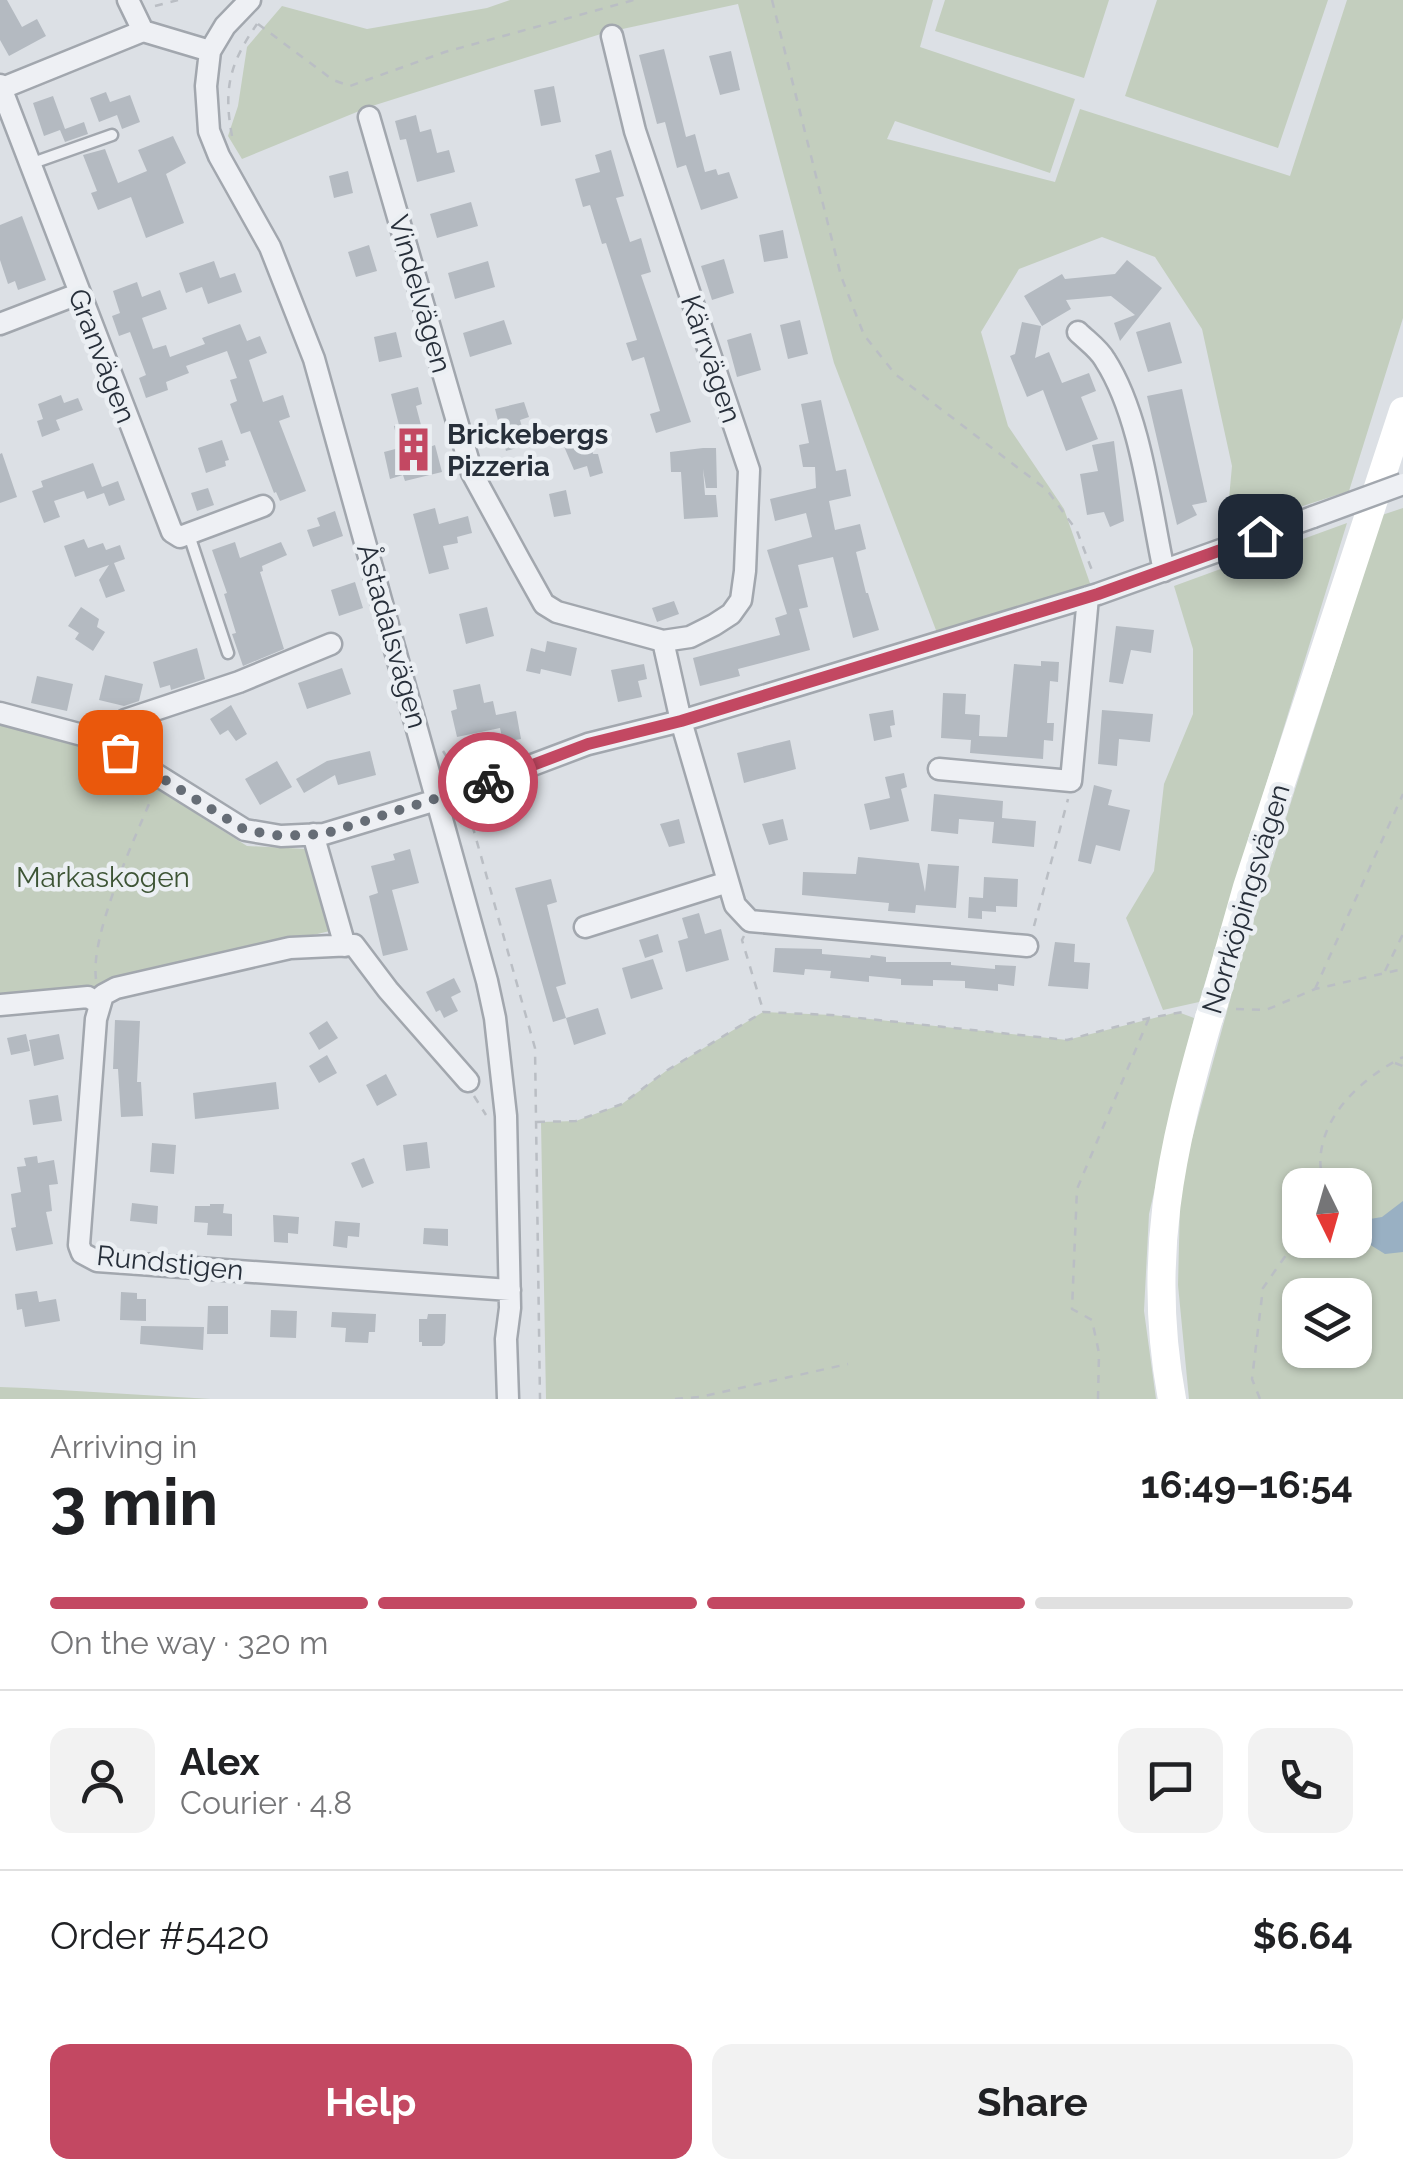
<!DOCTYPE html>
<meta charset="utf-8">
<style>
:root{--surface:#fff;--page:#f2f2f2;--text:#202124;--muted:#757577;--line:#e0e0e0;--accent:#c34862}
body{margin:0;font-family:Raleway,sans-serif;background:var(--page);color:var(--text);height:100vh;display:flex;flex-direction:column;font-size:38px;white-space:nowrap}
*{box-sizing:border-box;margin:0}
p{font-size:32px;color:var(--muted)}
.icon{flex:none;width:55px;height:55px;fill:none;stroke:currentColor;stroke-width:2;stroke-linecap:round;stroke-linejoin:round}
.map{position:relative;height:1399px;overflow:hidden}
.panel{display:flex;flex-direction:column;background:var(--surface);flex:1}
.panel>*{flex:none}
.needle{width:65px;rotate:175deg}
.buttons{position:absolute;left:1282px;top:1168px;display:grid;gap:20px}
.buttons a{display:grid;place-items:center;width:90px;height:90px;border-radius:20px;background:var(--surface);box-shadow:0 2px 8px #0004;font-size:50px}
.pin{position:absolute;display:grid;place-items:center;width:85px;height:85px;color:#fff;margin:-42px;border-radius:20px;box-shadow:0 5px 15px #0006}
.courier{position:absolute;display:grid;place-items:center;width:100px;height:100px;margin:-50px;border:8px solid #c34862;border-radius:50%;background:#fff;color:#222;box-shadow:0 2px 12px #0007}
.overview em{font-style:normal;font-weight:700}
.overview div{display:flex;flex-direction:column-reverse}
.overview{display:flex;align-items:center;justify-content:space-between;height:170px;padding:0 50px}
h1{font-size:65px;font-weight:700;line-height:75px}
.bar{display:grid;grid-template-columns:repeat(4,1fr);gap:15px 10px;align-content:center;height:120px;padding:0 50px}
.bar i{height:12px;border-radius:8px;background:var(--line)}
.bar .active{background:var(--accent)}
.bar p{grid-column:span 4}
.line{display:flex;align-items:center;gap:25px;padding:0 50px;border-top:2px solid var(--line)}
.line div{flex:1}
.round{display:grid;place-items:center;flex:none;width:105px;height:105px;border-radius:20px;background:var(--page)}
.action{display:flex;gap:20px;margin-top:auto;padding:20px 50px}
.action a{flex:1;height:115px;border-radius:20px;background:var(--accent);color:#fff;font-size:40px;font-weight:700;line-height:115px;text-align:center}
.action a+a{background:var(--page);color:var(--text)}
.map>svg:first-child{display:block}
</style>
<div class="map">
<svg width="1403" height="1399" viewBox="0 0 1403 1399">
<rect width="100%" height="100%" fill="#dce0e5"/>
<path fill="#c3cebe" fill-rule="evenodd" d="M510,0H933L920,47L1075,99L1050,173L895,121L887,139L1055,182L1080,109L1290,176L1347,0H1403V318L1349,491L1226,531L1232,466L1202,329L1155,257L1102,237L1019,269L981,332L1008,426L1064,509L1092,589L939,638L834,363L738,4L604,33L369,107L242,159L228,136L238,106L247,47L282,6L367,29L487,8Z
M945,0H1109L1084,78L935,31Z
M1157,0H1328L1278,148L1125,96Z
M1403,508V1399H1189L1178,1285L1180,1204L1187,1157L1241,960L1382,515ZM1300,1185H1355V1240H1300ZM1300,1295H1355V1350H1300Z
M1347,523L1199,1002L1163,1010L1126,918L1154,871L1164,784L1193,714V649L1174,586Z
M0,720L102,754L247,846L307,849L334,930L0,1010Z
M763,1012L832,1015L1067,1040L1178,1012L1194,1018L1149,1214L1144,1311L1156,1399H546L541,1122L576,1121L622,1104L666,1071Z
M0,1387L26,1388L211,1399H0Z"/>
<path fill="#99b0c3" d="M1403,1201V1252L1385,1254L1364,1241L1359,1229L1364,1220L1382,1217Z"/>
<path fill="#b4bac1" d="M0,0H7L22,27L37,19L46,36L9,56L0,40Z
M664,49L686,137L695,134L705,172L716,169L718,175L729,172L738,198L701,210L686,165L677,168L665,122L657,124L639,55Z
M731,51L740,90L720,95L709,56Z
M554,86L561,122L541,126L534,90Z
M106,92L110,102L130,95L140,122L122,129L117,115L99,122L90,98Z
M53,96L65,129L84,122L88,134L65,142L60,130L44,136L33,103Z
M416,115L420,132L431,129L437,153L449,150L455,172L417,182L406,139L400,140L395,121Z
M173,136L186,163L166,174L184,223L146,238L131,197L98,210L91,193L97,191L83,155L105,149L118,183L147,171L138,150Z
M611,150L624,196L616,198L630,242L641,238L651,272L641,275L691,422L656,433L650,414L660,411L644,357L632,361L626,343L637,340L606,243L602,244L590,205L583,207L575,179L600,172L595,155Z
M348,171L353,193L334,198L329,176Z
M471,202L478,226L437,238L430,214Z
M22,216L46,280L18,290L15,281L8,284L0,260V225Z
M783,230L788,258L764,262L759,235Z
M369,245L377,271L356,277L348,252Z
M724,259L734,293L712,300L701,266Z
M1127,260L1162,288L1120,341L1114,323L1135,315L1111,296L1066,300L1071,309L1042,326L1024,296L1062,274L1065,279L1115,274Z
M214,261L220,278L235,273L242,292L208,304L202,287L186,293L179,273Z
M488,261L495,287L455,299L448,273Z
M137,282L142,297L160,290L167,309L142,318L153,349L166,345L170,357L205,344L202,338L240,324L247,341L260,336L267,353L249,360L263,402L283,395L290,417L279,421L306,491L280,501L276,492L274,493L250,431L241,434L230,404L237,401L230,380L237,378L227,351L186,366L189,373L166,382L168,390L146,398L139,378L146,375L130,332L119,336L112,316L120,313L113,291Z
M504,320L512,344L470,357L463,333Z
M800,320L808,354L788,359L780,325Z
M1022,322L1041,326L1035,358L1049,352L1062,383L1089,373L1096,391L1081,397L1098,439L1066,451L1043,390L1027,397L1010,356L1015,354Z
M1170,322L1182,363L1148,372L1136,332Z
M396,332L402,357L379,362L374,337Z
M751,333L761,370L737,377L727,340Z
M418,387L422,404L416,406L427,448L435,445L442,472L405,481L403,475L390,479L384,452L399,448L394,426L399,425L391,394Z
M1182,389L1207,502L1192,505L1197,515L1177,525L1147,396Z
M61,395L64,403L78,398L83,410L56,420L60,430L42,437L37,421L43,419L38,404Z
M821,400L836,471L846,469L851,496L829,501L835,530L860,524L866,549L856,552L866,593H868L879,630L853,638L833,557L798,565L808,607L799,609L810,650L738,669L740,676L700,686L693,658L780,635L775,618L787,614L767,550L812,537L806,513L775,521L770,499L816,488L815,467H803L799,445L809,443L801,404Z
M524,402L529,417L520,420L527,445L506,451L495,409Z
M590,436L593,454H598L603,473L590,477L587,466L574,470L563,444Z
M222,440L229,460L225,461L226,466L206,473L198,448Z
M1114,441L1124,521L1110,527L1104,512L1087,515L1080,474L1098,471L1092,445Z
M703,448H716L717,488H706L703,469L705,495H716L718,517L684,519L681,472H671L670,452Z
M2,453L17,497L0,503V454Z
M93,463L102,487L118,481L125,500L109,506L104,493L87,499L84,491L54,501L60,517L44,523L32,491L43,487L41,481Z
M208,488L214,505L197,511L191,493Z
M566,490L571,514L554,517L549,494Z
M435,508L439,524L468,516L472,533L457,537L458,543L443,546L449,569L429,574L413,514Z
M335,511L343,536L313,547L307,530L320,526L317,518Z
M84,539L88,548L103,543L106,550L120,545L125,559L114,563L125,591L106,598L99,580L109,565L75,577L64,546Z
M235,542L240,558L281,542L287,555L262,566L263,571L260,572L284,649L243,666L232,634L236,633L224,594L227,593L212,550Z
M355,582L363,608L339,616L331,590Z
M674,601L679,614L657,622L652,608Z
M81,607L99,619L97,627L105,632L93,651L75,639L79,633L68,626Z
M487,607L494,636L466,644L459,614Z
M1116,626L1154,630L1151,653L1131,650L1123,684L1109,682Z
M547,641L577,648L571,676L541,669L540,674L526,671L531,648L545,652Z
M197,648L205,679L171,690L170,685L160,688L153,662Z
M1041,661L1059,662L1058,682L1050,681L1047,723H1054L1053,741L1044,740L1043,759L970,753L971,740L941,738L943,693L966,694L965,714L980,715L979,736L1007,737L1014,664L1041,666Z
M644,664L647,679L638,681L642,697L618,702L611,670Z
M342,668L351,694L307,709L298,683Z
M105,675L143,684L139,701L124,706L99,700Z
M37,676L73,684L67,711L31,703Z
M480,684L484,703L493,701L496,715L516,711L521,739L503,742L500,728L457,737L451,711L457,709L453,690Z
M231,705L247,734L236,741L228,730L220,735L210,719Z
M893,710L895,725L890,726L892,737L874,741L869,714Z
M1102,710L1153,714L1150,742L1119,739L1117,766L1098,764Z
M790,740L796,769L744,783L737,753Z
M370,751L376,775L338,785L335,775L304,793L296,779L327,761Z
M277,761L292,787L260,805L245,779Z
M904,773L907,787L901,789L909,821L870,830L864,804L890,798L885,777Z
M1094,785L1112,790L1108,805L1130,810L1120,851L1096,845L1091,864L1078,861Z
M934,794L1003,801L1002,818L1036,821L1034,847L992,843L994,822L959,819L958,834L931,831Z
M679,819L685,843L669,847L660,824Z
M783,819L788,840L769,845L762,824Z
M410,849L419,883L392,890L408,950L383,956L369,896L378,893L371,866L395,860L393,854Z
M858,857L919,863L925,892L928,864L959,866L956,908L916,905L915,913L888,911L889,903L802,895L803,872L856,874Z
M984,877L1018,879L1017,907L996,906V912L982,911V919L968,918L969,897L983,898Z
M551,879L557,902L547,905L566,984L556,987L566,1018L553,1022L515,888Z
M699,913L705,934L721,929L729,960L686,972L678,941L688,938L682,918Z
M658,934L663,952L645,958L639,940Z
M1055,942L1075,944L1074,962L1090,963L1088,989L1048,986Z
M775,948L822,949V954L870,958L871,955L886,957V962H951V965L995,969V965L1016,966L1014,986L998,984V991L965,988V981L933,980V986L901,985V979L869,976V982L830,978L831,971L805,969L804,975L773,972Z
M653,959L663,989L631,999L622,968Z
M454,978L461,992L451,997L458,1011L444,1018L440,1010L436,1012L426,992Z
M598,1008L606,1034L574,1045L566,1018Z
M115,1020L140,1021L137,1082H141L143,1116L121,1117L118,1069H113Z
M327,1021L338,1038L319,1050L309,1033Z
M26,1034L30,1051L11,1055L7,1038Z
M59,1034L64,1059L34,1066L29,1040Z
M327,1055L337,1073L319,1083L309,1066Z
M386,1074L397,1095L377,1106L366,1085Z
M276,1082L279,1109L195,1119L193,1093Z
M58,1095L62,1121L33,1125L29,1100Z
M427,1142L430,1168L406,1171L403,1145Z
M152,1143L176,1145L174,1174L150,1172Z
M37,1156L38,1163L54,1160L58,1184L49,1185L52,1211L46,1212L53,1244L16,1251L11,1228L16,1227L11,1194L21,1192L17,1167L26,1166L24,1158Z
M364,1158L374,1183L362,1188L351,1163Z
M132,1203L158,1206L157,1224L130,1221Z
M210,1204H224L223,1213L232,1214V1236L207,1235L208,1223L194,1222L195,1206H210Z
M273,1215L299,1217L298,1234L288,1233V1243L274,1242Z
M335,1221L360,1223L359,1237L348,1236L347,1248L333,1246Z
M424,1228L448,1229V1246L423,1244Z
M37,1291L39,1302L56,1299L60,1321L25,1327L22,1309L17,1310L15,1294Z
M121,1292L137,1293V1299H146V1321L120,1320Z
M208,1306H228V1334H207Z
M271,1310L297,1311L296,1338L270,1337Z
M332,1312L376,1314L375,1332H369L368,1343L345,1342L346,1328L331,1327Z
M428,1314H446L445,1343L442,1346H422V1342H419V1319H427Z
M141,1326L204,1327L203,1350L140,1344Z"/>
<g fill="none" stroke-linecap="round" stroke-linejoin="round">
<defs>
<path id="service" d="M30,164L112,135
M189,535L228,653"/>
<path id="minor" d="M128,0L143,31
M250,0L225,26L210,51L206,86L209,131L219,156L270,247L314,359L487,981L495,1018L506,1116L510,1308L506,1339L508,1399
M143,31L210,51
M612,36L635,131L749,470L745,571L741,600L731,614L714,625L690,637L663,641
M0,85L172,532L180,537L263,506
M0,89L143,31
M369,117L472,473L520,561L544,604L557,612L663,641L681,721L735,905L750,921L1027,946
M0,324L78,294
M1078,332C1087,341 1099,349 1105,360C1141,416 1150,506 1164,571
M0,713L101,740L245,830L281,836L324,834L453,795L588,744L681,721L1098,594L1313,517
M101,740L125,720L239,682L331,644
M939,769L1071,781L1088,597
M313,834L345,946
M585,927L728,882
M0,1005L88,997L98,1003
M468,1081L388,990L354,945L290,948L116,988L103,995L96,1019L79,1245L82,1253L97,1261L510,1290"/>
</defs>
<use href="#service" stroke="#a2a7ae" stroke-width="15"/>
<use href="#minor" stroke="#a2a7ae" stroke-width="25"/>
<path stroke="#babec4" stroke-width="2.5" stroke-dasharray="8 8" stroke-linecap="butt" d="M772,0L841,276L864,335L895,374L1047,490L1077,531L1093,573
M155,6L178,0
M258,24L333,80L350,86L445,52L634,0
M232,136C223,88 230,63 257,24
M443,751L457,773
M468,810L535,1048L540,1399
M1034,926L1068,799
M744,936L742,940L763,1010
M1385,971L1403,934
M96,979C90,935 134,840 152,797
M1315,989L1403,794
M1236,1009L1266,1010L1315,989L1403,969
M1395,1063L1403,1066
M474,1096L486,1115
M537,1122L576,1121L622,1104L666,1071L763,1012L831,1015L1067,1040L1149,1018L1188,1011
M1322,1185C1322,1174 1319,1163 1321,1152C1327,1109 1366,1076 1403,1057
M675,1399L700,1397L848,1364
M1098,1399L1099,1353L1092,1320L1072,1309L1077,1189L1149,1018
M1260,1399L1252,1379L1263,1288L1300,1235"/>
<use href="#service" stroke="#eef0f4" stroke-width="10"/>
<use href="#minor" stroke="#eef0f4" stroke-width="20"/>
<path stroke="#fff" stroke-width="28" d="M1214,1003L1247,887L1403,411
M1172,1399C1146,1260 1171,1150 1209,1018"/>
<defs>
<path id="minor-bridge" d="M1313,517L1403,484"/>
</defs>
<use href="#minor-bridge" stroke="#a2a7ae" stroke-width="25" stroke-linecap="butt"/>
<use href="#minor-bridge" stroke="#eef0f4" stroke-width="20"/>
<path stroke="#fff" stroke-width="28" d="M1209,1018L1214,1003"/>
</g>
<g fill="none" stroke-linecap="round" stroke-linejoin="round">
<path stroke="#666d76" stroke-width="10" stroke-dasharray="0 18" d="M120,752L245,830L281,836L324,834L488,782"/>
<path stroke="#c34862" stroke-width="12" d="M488,782L588,744L681,721L1098,594L1260,536"/>
</g>
<defs>
<symbol id="building-bare" viewBox="-9 -9 18 18"><path d="M-4-6H4V6H1V3H-1V6H-4ZM-2.5-4.3h1.7v1.8h-1.7ZM.8-4.3h1.7v1.8H.8ZM-2.5-1h1.7V.8h-1.7ZM.8-1h1.7V.8H.8Z" fill="#c34862" stroke="#ebeff3" stroke-width="2.5" paint-order="stroke"/></symbol>
</defs>
<g fill-rule="evenodd">
<use href="#building-bare" x="382" y="418" width="63" height="63"/>
</g>
<g text-anchor="middle" dominant-baseline="central" stroke-width="9" stroke-linejoin="round" paint-order="stroke">
<g font-size="28" fill="#272f3a" stroke="#ebeff3">
<text transform="translate(420 294) rotate(74)">Vindelvägen</text>
<text transform="translate(102 356) rotate(69)">Granvägen</text>
<text transform="translate(711 359) rotate(71)">Kärrvägen</text>
<text transform="translate(392 636) rotate(74)">Åstadalsvägen</text>
<text transform="translate(1246 899) rotate(-73)">Norrköpingsvägen</text>
<text transform="translate(170 1263) rotate(6)">Rundstigen</text>
</g>
<g font-size="28" font-weight="bold" fill="#272f3a" stroke="#ebeff3" text-anchor="start">
<text x="447" y="434">Brickebergs<tspan x="447" dy="32">Pizzeria</tspan></text>
</g>
<g font-size="28" fill="#3d5435" stroke="#ebeff3">
<text x="103" y="877">Markaskogen</text>
</g>
</g>
</svg>
<div class="buttons">
<a><svg class="needle" viewBox="-14 -14 28 28"><path d="M0-13l5 13h-10z" fill="#e53935"/><path d="M0 13l5-13h-10z" fill="#757577"/></svg></a>
<a><svg class="icon" aria-label="layers" viewBox="0 0 24 24"><path d="M12 4l9 5-9 5-9-5zM3 14l9 5 9-5"/></svg></a>
</div>
<div class="pin" style="left:120px;top:752px;background:#ea580c"><svg class="icon" aria-label="bag" viewBox="0 0 24 24"><path d="M5 8h14l-1 12H6zM9 8a3 3 0 0 1 6 0"/></svg></div>
<div class="pin" style="left:1260px;top:536px;background:#1f2937"><svg class="icon" aria-label="home" viewBox="0 0 24 24"><path d="M3 11l9-7 9 7M6 9v11h12V9"/></svg></div>
<div class="courier" style="left:488px;top:782px"><svg class="icon" aria-label="bike" viewBox="0 0 24 24"><circle cx="6" cy="16" r="4"/><circle cx="18" cy="16" r="4"/><path d="M6 16l4-8h5l3 8M10 8l3 8H6M13 5h3"/></svg></div>
</div>
<section class="panel">
<div class="overview"><div><h1>3 min</h1><p>Arriving in</p></div><em>16:49–16:54</em></div>
<div class="bar"><i class="active"></i><i class="active"></i><i class="active"></i><i></i><p>On the way · 320 m</p></div>
<div class="line" style="height:180px"><a class="round"><svg class="icon" aria-label="person" viewBox="0 0 24 24"><circle cx="12" cy="8" r="4"/><path d="M4 21q1-7 8-7t8 7"/></svg></a><div><b>Alex</b><p>Courier · 4.8</p></div><a class="round"><svg class="icon" aria-label="chat" viewBox="0 0 24 24"><path d="M4 5h16v11H9l-5 4z"/></svg></a><a class="round"><svg class="icon" aria-label="phone" viewBox="0 0 24 24"><path d="M5 4h4l2 5-3 2q2 4 5 5l2-3 5 2v4C11 20 4 13 5 4z"/></svg></a></div>
<div class="line" style="height:130px"><div>Order #5420</div><b>$6.64</b></div>
<div class="action"><a>Help</a><a>Share</a></div>
</section>
